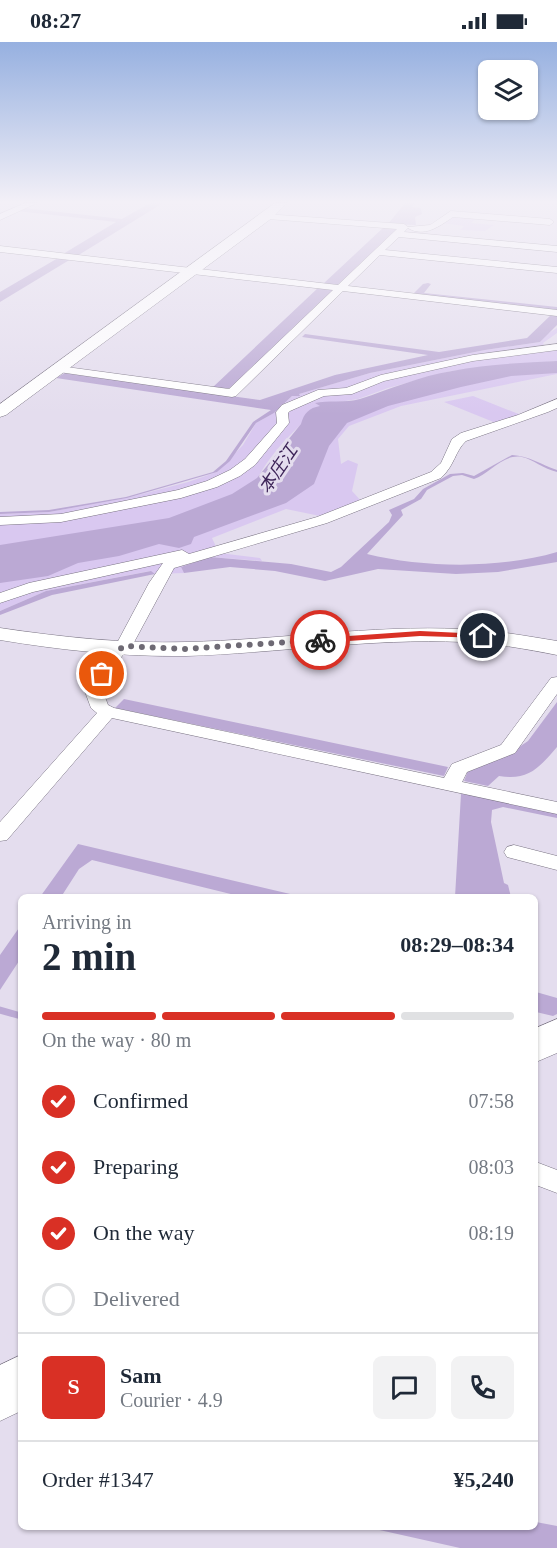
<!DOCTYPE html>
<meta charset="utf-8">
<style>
:root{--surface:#fff;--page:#f2f2f3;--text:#1f2937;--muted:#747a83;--line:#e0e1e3;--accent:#d93025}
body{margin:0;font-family:"Times New Roman","Noto Sans JP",serif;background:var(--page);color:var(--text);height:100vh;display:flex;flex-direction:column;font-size:22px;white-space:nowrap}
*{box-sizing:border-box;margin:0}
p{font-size:20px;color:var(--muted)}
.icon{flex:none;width:33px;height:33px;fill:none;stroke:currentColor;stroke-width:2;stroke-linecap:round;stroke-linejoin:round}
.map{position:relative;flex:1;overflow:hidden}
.side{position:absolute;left:18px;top:852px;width:520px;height:636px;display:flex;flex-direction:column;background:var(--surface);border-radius:9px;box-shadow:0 2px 4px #0004}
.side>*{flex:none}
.fabs{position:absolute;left:478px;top:18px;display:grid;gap:12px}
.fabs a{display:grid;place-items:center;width:60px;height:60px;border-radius:9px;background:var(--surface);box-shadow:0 2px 4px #0004;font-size:30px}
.pin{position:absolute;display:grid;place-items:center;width:51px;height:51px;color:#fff;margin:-26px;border:3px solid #fff;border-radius:50%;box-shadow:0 2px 6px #0007}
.courier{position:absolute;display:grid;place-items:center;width:60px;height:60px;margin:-30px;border:4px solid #d93025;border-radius:50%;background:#fff;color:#222;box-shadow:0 2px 8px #0007}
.headline em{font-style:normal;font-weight:700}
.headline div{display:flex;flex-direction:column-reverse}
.headline{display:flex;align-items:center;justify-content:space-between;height:102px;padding:0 24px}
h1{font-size:39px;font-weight:700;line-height:45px}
.bar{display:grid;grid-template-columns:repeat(4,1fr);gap:9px 6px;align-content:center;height:72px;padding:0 24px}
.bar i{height:8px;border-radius:4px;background:var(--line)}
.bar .selected{background:var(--accent)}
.bar p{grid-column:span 4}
.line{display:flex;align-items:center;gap:15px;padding:0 24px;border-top:2px solid var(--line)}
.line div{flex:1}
.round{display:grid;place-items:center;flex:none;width:63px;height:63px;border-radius:9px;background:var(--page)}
ol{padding:0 24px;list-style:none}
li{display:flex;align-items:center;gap:18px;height:66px}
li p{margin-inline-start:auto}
li .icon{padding:6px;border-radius:50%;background:var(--accent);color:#fff;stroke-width:4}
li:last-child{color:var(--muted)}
li i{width:33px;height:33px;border:3px solid var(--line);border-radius:50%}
.status{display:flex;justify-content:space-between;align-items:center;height:42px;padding:0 30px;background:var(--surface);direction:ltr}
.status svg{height:16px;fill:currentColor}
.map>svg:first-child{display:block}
</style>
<div class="status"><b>08:27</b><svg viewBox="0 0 49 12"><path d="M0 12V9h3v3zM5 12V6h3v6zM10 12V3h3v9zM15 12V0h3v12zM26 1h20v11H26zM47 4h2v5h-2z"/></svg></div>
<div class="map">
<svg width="557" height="1506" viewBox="0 0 557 1506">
<rect width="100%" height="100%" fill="#e4ddee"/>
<path fill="#d9c8f0" d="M454,172L478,175L471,181L494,183L485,189L460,188L464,184L442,181Z
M557,286V291L543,301L545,305L557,304V319L451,329L388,346L358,357L326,362L316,361L321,364C294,388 264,416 251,451L174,481L0,511V472L49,470L127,456L188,440L217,430L243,403L256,381L274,371L292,354L370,331L485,308L540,300L547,292Z
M557,328V332L401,364L349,384L338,397L341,422L348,418L358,422L352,449L362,460L320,474L286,467L212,496L219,511L260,516L262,519L210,515L181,525L184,531L155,532L150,529L46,549L0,569V537L77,515L188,492L327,388L376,364L520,330Z
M473,354L521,373L496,381L444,360Z"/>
<path fill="#bba9d4" d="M150,161H163L77,214L63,212L116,180L17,169L23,166L122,177Z
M405,161H415L412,165L421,166L422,172L415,175L416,183L388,182Z
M384,185L397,187L338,243L323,242Z
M58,216L71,217L0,260V250Z
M428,241L431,242L424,251L557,265V268L413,252L423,242Z
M319,245L334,247L231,346H212Z
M552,272L557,273V283L540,300L485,308L370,331L299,352L300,354H292L274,371L256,381L230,419L217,430L127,456L49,470L0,472V470L49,468L126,455L213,430L226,419L253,380L271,368L56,336L65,331L260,358L335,333L428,313L302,295L305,292L439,310L527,296Z
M557,319V331L511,334L461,345L388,364L347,381L329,404L314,442L286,461L194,495L191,502L179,506L159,502L119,514L78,521L48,534L0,541V503L169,476L232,452L257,436L301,382C304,371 309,366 320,364L315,361C327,358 346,361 360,357C391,347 420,334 452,329C486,322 522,321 557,319Z
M512,413C529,414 542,423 557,428V430C544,427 532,417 522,415C504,411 489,432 474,437L462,433L453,434L427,448L421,457L401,468L403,473L367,512C424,526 500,527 557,510V520L498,530L456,532L378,527L325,539L275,529L230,525L184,531L181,525L210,515L291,522L331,530L341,525L389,480L392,473L389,468L414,457L423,447L450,432L463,431L474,434Z
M151,529L155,532L52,553L0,573V569L46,549Z
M124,657L448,725L444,734L115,666Z
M557,660V705C539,726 528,739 499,734L488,744L464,739L468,729L509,712L528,699Z
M461,752L490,755L557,771V776L503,765L492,768L491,780L504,841L508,843L511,855H455Z
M78,802L303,855H243L92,818L79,827L61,855H40Z
M21,883V916L0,948V913Z
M536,950L557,956V972L553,974L536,970Z
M536,1480L557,1484V1506H460L366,1485H536Z"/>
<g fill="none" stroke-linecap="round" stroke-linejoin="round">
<path stroke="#bba9d4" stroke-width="7" d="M0,968L21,974"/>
<defs>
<path id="minor" d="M25,161H37L0,178V172Z
M451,169L550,177L554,180L550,183L453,175C440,184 424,196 408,186L404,190L557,204V210L399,195L385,208L557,225V231L380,213L348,244L557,268V274L343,249L236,354L232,355L59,330L53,327L59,324L229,347L333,248L0,210V204L338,243L397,187L268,177L264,174L265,172L404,182L408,185L430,183Z
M557,302V308L473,319L384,339L352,352L324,354L290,369L288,371L289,381L255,423L240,434L217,445L181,456L61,480L0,483V475L61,472L178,448L207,439L230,428L245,417L277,381L276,370L282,363L318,348L346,346L381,333L473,313Z
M557,357V366L548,370L466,399C455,409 455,423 441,436L327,481L174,526L132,604L122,614L102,647L108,663L114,666L444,736L452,722L501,703L551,636L557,635V652L515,711L467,730L462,740L557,760V772L112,676L7,798L0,799V780L97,671L91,666L84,647L109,607L117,601L149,541L163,521L33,550L0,561V551L29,541L182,508L189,512L317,475L431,430L441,421L452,397L461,391L518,373Z
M514,803L557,814V828L507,815L504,810L507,805Z
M536,1120L557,1128V1151L536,1143Z"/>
<path id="tertiary" d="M275,161H287L272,176L6,373L0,375V362Z
M0,586C61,595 124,602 186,600C278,598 370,583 462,587C494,588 526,594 557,599V613C526,607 494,601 463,600C370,596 278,611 186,614C123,615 61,608 0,598Z"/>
<path id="primary" d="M557,977V1011L536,1020V986Z
M21,1313V1369L0,1379V1323Z"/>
</defs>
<use href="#minor" stroke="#7a7483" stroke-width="1"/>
<use href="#tertiary" stroke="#7a7483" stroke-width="1"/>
<use href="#primary" stroke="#7a7483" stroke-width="1"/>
<use href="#minor" fill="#fff" fill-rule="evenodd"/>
<use href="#tertiary" fill="#fff" fill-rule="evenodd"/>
<use href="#primary" fill="#fff" fill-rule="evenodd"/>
</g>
<linearGradient id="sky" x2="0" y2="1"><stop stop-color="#96b0e0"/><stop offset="0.43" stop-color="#f3f0f7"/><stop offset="1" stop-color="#f3f0f7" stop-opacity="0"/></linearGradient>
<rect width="557" height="372" fill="url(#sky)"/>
<path fill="#d93025" d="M420,589L483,592L487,594L483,596L420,594L320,601L316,598L320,596Z"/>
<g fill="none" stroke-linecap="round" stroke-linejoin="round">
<path stroke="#6e6a74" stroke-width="6" stroke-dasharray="0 10.8" d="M102,632L115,611L124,604L184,607L320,598"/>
</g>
<g text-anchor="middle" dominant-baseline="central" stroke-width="6" stroke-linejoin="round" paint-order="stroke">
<g font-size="18" font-style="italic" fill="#3e2559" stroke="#e4ddee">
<text transform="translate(278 427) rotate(-56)">本庄江</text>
</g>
</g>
</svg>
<div class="fabs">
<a><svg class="icon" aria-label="layers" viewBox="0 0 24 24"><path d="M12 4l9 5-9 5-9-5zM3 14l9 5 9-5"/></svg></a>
</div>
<div class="pin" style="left:102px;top:632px;background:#ea580c"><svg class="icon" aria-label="bag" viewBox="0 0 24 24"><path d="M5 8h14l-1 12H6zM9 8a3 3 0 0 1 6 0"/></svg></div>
<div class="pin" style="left:483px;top:594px;background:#1f2937"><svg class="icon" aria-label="home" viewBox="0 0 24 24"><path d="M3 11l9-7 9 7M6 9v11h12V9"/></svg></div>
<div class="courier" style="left:320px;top:598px"><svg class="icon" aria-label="bike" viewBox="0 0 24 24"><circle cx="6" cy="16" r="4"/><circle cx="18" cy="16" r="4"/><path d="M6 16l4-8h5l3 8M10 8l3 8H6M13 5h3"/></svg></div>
<section class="side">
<div class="headline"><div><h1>2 min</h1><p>Arriving in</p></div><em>08:29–08:34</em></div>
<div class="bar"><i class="selected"></i><i class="selected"></i><i class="selected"></i><i></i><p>On the way · 80 m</p></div>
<ol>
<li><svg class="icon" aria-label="check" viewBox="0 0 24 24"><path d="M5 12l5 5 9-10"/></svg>Confirmed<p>07:58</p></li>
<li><svg class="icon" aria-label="check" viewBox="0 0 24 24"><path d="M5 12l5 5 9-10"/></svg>Preparing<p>08:03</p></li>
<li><svg class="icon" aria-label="check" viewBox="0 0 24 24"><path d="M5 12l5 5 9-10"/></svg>On the way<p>08:19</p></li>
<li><i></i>Delivered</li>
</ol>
<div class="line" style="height:108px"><b class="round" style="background:var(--accent);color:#fff">S</b><div><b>Sam</b><p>Courier · 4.9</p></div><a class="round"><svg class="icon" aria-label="chat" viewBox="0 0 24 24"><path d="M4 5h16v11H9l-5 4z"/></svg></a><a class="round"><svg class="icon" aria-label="phone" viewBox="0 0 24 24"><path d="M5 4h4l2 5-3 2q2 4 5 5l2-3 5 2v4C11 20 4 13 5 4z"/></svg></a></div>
<div class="line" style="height:78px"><div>Order #1347</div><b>¥5,240</b></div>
</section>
</div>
